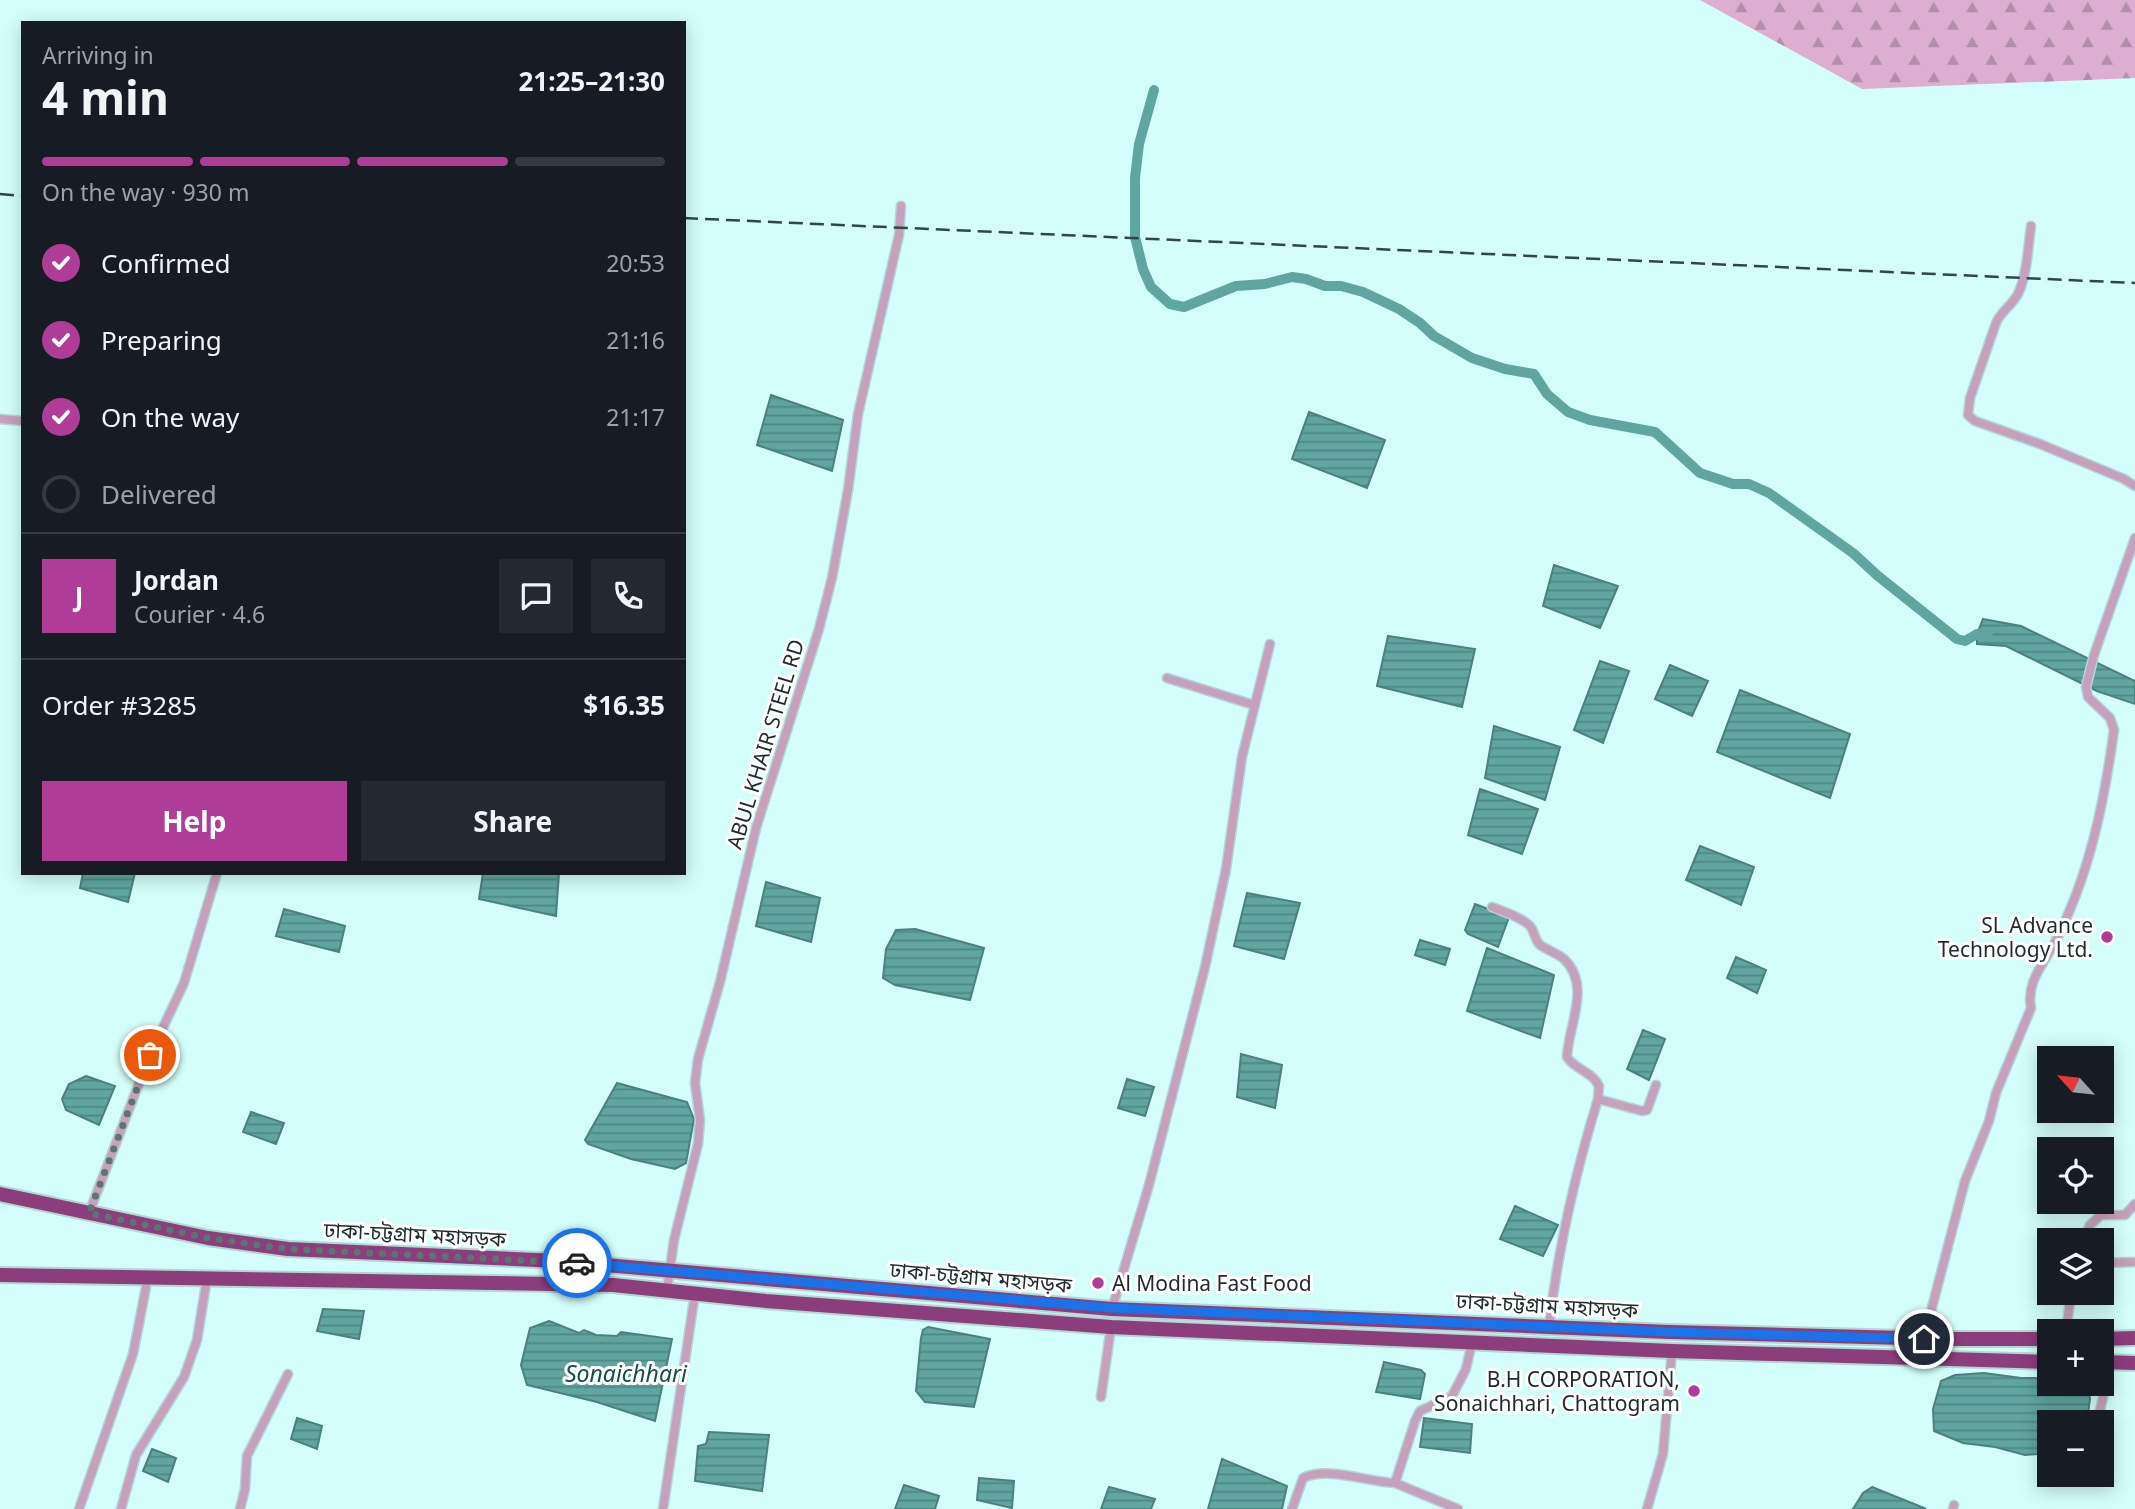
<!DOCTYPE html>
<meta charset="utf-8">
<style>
:root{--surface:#171b24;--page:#242831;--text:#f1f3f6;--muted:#9ea1a6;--line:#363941;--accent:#af3d98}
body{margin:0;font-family:"Noto Sans","Noto Sans Bengali",sans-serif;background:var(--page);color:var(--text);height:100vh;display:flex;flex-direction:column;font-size:26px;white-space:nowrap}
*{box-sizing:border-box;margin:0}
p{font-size:23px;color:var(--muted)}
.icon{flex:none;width:38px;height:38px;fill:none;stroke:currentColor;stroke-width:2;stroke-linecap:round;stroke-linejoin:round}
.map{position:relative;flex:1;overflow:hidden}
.details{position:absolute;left:21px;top:21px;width:665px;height:854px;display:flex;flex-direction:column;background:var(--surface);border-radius:0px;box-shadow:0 4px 18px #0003}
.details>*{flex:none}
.needle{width:46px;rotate:297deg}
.buttons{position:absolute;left:2037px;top:1046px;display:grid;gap:14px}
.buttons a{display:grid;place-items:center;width:77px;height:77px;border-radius:0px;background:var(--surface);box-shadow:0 4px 18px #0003;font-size:35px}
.pin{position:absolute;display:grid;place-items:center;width:60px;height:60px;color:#fff;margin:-30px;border:4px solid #fff;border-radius:50%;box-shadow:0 2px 7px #0007}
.courier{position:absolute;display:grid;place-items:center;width:70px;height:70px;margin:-35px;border:5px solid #1a73e8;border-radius:50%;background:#fff;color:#222;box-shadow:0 2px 9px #0007}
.headline em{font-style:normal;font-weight:700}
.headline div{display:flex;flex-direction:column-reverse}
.headline{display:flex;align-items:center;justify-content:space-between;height:119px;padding:0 21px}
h1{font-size:46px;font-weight:700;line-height:52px}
.bar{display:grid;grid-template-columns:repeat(4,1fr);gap:10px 7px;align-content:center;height:84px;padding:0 21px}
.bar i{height:9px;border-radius:5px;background:var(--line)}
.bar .current{background:var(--accent)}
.bar p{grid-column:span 4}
.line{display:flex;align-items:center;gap:18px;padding:0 21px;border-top:2px solid var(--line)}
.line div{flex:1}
.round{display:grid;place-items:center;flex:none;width:74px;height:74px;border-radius:0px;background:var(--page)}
ol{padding:0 21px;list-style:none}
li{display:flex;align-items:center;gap:21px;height:77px}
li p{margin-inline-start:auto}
li .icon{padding:7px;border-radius:50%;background:var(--accent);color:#fff;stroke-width:4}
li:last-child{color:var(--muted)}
li i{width:38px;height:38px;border:4px solid var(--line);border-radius:50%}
.action{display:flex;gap:14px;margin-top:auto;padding:14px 21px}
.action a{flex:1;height:80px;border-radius:0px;background:var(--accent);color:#fff;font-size:28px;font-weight:700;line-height:80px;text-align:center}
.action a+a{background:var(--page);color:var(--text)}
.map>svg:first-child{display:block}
</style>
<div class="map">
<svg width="2135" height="1509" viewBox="0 0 2135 1509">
<defs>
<pattern id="forest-firs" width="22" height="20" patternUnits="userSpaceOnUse" patternTransform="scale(1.75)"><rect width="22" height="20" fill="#deaed1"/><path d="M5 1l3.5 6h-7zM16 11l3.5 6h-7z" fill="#b38eaa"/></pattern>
<pattern id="water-rules" width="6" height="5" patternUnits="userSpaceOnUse" patternTransform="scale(1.75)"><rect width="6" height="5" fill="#60a6a0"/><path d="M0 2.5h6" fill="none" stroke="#4e8783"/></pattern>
</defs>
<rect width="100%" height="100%" fill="#d3fef9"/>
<path fill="url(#forest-firs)" d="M1700,0H2135V78L1862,89Z"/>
<path fill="url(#water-rules)" stroke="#4b817d" stroke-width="2" d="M771,395L843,420L832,471L757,445Z
M1309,412L1385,440L1367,488L1292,459Z
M1554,565L1618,586L1600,628L1543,606Z
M1983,619L2021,626L2135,681V704L2097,691L2006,646L1977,644V634Z
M1388,636L1475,649L1462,707L1377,686Z
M1600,661L1629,671L1603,743L1574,730Z
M1670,665L1708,681L1692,716L1655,699Z
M1740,690L1850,734L1830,798L1717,752Z
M1494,726L1560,747L1545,800L1485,778Z
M1480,789L1538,809L1522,854L1468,835Z
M1700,846L1754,867L1741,905L1686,880Z
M83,873H135L128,902L80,888Z
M483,873H559L556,916L479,899Z
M766,882L820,898L811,942L756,926Z
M1247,893L1300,903L1284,959L1234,946Z
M1475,904L1509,917L1498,947L1468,934L1465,930Z
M284,909L345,926L339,952L276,936Z
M915,929L984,948L970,1000L895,985L883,978L886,949L896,930Z
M1420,940L1450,949L1445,965L1415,955Z
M1487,948L1554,975L1540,1038L1467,1011Z
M1736,957L1766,970L1757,993L1727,978Z
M1643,1030L1665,1039L1649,1080L1627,1069Z
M1241,1054L1282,1065L1275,1108L1237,1097Z
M86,1076L115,1086L99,1125L66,1110L62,1099L69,1084Z
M1127,1079L1154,1087L1145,1116L1118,1108Z
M617,1083L687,1102L694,1119L686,1163L675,1169L631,1159L588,1144L585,1140Z
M251,1112L284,1123L276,1144L243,1132Z
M1515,1206L1558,1225L1543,1256L1500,1239Z
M323,1309L364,1311L359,1339L317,1331Z
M549,1321L579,1333L584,1330L596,1335L617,1336L621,1332L672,1339L655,1421L597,1402L527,1385L521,1365L530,1328Z
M928,1327L990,1339L974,1407L925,1402L916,1391L921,1338L923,1330Z
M1384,1362L1421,1370L1425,1374L1420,1399L1376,1392Z
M1984,1373L2021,1378H2049V1384H2086L2090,1398L2087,1423H2049V1453L2025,1455L1995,1447L1963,1443L1934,1431L1933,1409L1941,1381L1955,1375Z
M297,1418L322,1426L317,1449L291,1439Z
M1424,1418L1472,1424L1470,1453L1420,1447Z
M709,1432L769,1435L762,1491L695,1481L698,1446L706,1444Z
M152,1449L176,1458L168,1482L143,1471Z
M1222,1459L1287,1486L1282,1509H1208Z
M979,1478L1014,1481L1012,1508L977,1500Z
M904,1485L939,1496L935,1509H895Z
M1109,1487L1155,1499L1151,1509H1101Z
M1872,1487L1924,1508L1926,1509H1853L1863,1493Z"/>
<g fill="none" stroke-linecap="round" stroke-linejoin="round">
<path stroke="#60a6a0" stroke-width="10" d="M1154,90L1139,144L1135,178V237L1143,269L1151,287L1170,304L1184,307L1236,286L1265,284L1292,277L1306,279L1325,286H1341L1363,292L1399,309L1420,323L1434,336L1472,358L1505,369L1534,374L1547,394L1568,412L1590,420L1655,432L1700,473L1733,484H1749L1769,493L1853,553L1878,576L1957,639L1965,641L1977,634H1988"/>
<defs>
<path id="street" d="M2031,226C2028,248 2027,273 2019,292C2013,305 2001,311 1996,323L1970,398L1968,415L1975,421L2040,444L2124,479L2135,486
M0,419L23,421
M1167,678L1254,705
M1492,907C1504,912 1521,917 1530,926C1535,932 1534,939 1540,945C1547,950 1557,953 1564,959C1592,986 1568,1026 1567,1057C1575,1070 1592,1071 1599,1086L1598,1099C1575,1174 1558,1249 1549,1326
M1598,1099L1642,1111L1647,1110L1656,1085
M89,1213L150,1055L184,983L217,873
M2083,1241L2090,1225L2101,1215H2125L2135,1204
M2102,1263L2135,1262
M667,1290L674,1240L698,1144L700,1120L695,1083L698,1059L720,982L756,828L819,629L832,578L848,490L858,414L899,235L901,206
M1112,1309L1149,1185L1205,967L1226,869L1242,757L1270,644
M2066,1332L2071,1293
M1924,1338L1965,1181L1989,1121L1996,1093L2031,1008C2026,982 2043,965 2054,944C2089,877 2104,804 2114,730L2110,718L2088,697L2086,687L2094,655L2135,538
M1101,1397L1111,1327
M2097,1423L2108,1376V1362
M1395,1483L1458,1509
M79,1509L133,1354L148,1277
M121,1509L136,1455L184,1377L197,1340L207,1278
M240,1509L245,1489L247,1456L288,1374
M663,1509L695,1293
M1292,1509L1303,1478C1327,1466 1368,1482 1395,1483L1415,1421L1420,1411L1452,1396L1466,1369L1472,1342
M1647,1509L1663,1454L1672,1351
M1953,1509L1954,1505"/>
<path id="highway" d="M0,1194L208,1238L288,1249L559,1261L1112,1309L1669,1332L1944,1339H2049
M0,1275L613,1285L766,1301L1111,1327L1672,1351L2049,1362
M2102,1339L2135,1338
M2102,1362L2135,1363"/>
</defs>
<use href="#street" stroke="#b2d8d4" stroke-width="11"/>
<use href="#highway" stroke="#b2d8d4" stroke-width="18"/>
<use href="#street" stroke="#c7a0bc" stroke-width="8"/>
<use href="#highway" stroke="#8c3d7b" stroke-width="14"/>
<path stroke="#324644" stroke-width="2.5" stroke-dasharray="14 7" stroke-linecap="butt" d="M0,194L23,196
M684,218L2135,283"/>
</g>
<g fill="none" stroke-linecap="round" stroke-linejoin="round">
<path stroke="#5b7672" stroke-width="7" stroke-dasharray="0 12.6" d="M150,1055L89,1213L208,1238L288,1249L577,1263"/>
<path stroke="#1a73e8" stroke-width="9" d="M577,1263L1112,1308L1669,1332L1924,1339"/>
</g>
<g fill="#af3d98" stroke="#fff" stroke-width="2.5">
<circle cx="2107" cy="937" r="7"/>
<circle cx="1098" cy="1283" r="7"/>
<circle cx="1694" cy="1391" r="7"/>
</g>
<g text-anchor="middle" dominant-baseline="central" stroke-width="6" stroke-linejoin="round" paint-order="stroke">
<g font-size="21" fill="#1b2c2a" stroke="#fff">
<text transform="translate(765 744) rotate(-73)">ABUL KHAIR STEEL RD</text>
<text transform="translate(415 1234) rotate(3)">ঢাকা-চট্টগ্রাম মহাসড়ক</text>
<text transform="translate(981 1277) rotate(5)">ঢাকা-চট্টগ্রাম মহাসড়ক</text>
<text transform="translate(1547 1305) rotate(3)">ঢাকা-চট্টগ্রাম মহাসড়ক</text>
</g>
<g font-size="21" fill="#1b2c2a" stroke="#fff" text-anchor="end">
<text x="2093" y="925">SL Advance<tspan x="2093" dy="24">Technology Ltd.</tspan></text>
<text x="1112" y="1283" text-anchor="start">Al Modina Fast Food</text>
<text x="1680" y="1379">B.H CORPORATION,<tspan x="1680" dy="24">Sonaichhari, Chattogram</tspan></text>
</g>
<g font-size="23" font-style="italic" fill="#104f4a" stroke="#fff">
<text x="626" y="1373">Sonaichhari</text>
</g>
</g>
</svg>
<div class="buttons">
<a><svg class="needle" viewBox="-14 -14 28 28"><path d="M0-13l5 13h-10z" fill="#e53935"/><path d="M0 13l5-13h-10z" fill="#9ea1a6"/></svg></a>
<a><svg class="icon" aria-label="locate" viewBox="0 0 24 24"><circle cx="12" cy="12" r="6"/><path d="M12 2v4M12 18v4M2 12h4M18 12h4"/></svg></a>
<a><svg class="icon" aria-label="layers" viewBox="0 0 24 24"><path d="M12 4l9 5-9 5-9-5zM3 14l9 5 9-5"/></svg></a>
<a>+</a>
<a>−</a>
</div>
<div class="pin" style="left:150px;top:1055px;background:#ea580c"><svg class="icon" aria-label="bag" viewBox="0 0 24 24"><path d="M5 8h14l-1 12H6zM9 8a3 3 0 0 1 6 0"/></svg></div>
<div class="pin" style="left:1924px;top:1339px;background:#1f2937"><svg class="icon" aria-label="home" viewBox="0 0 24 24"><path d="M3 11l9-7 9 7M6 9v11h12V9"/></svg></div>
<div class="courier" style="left:577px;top:1263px"><svg class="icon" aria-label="car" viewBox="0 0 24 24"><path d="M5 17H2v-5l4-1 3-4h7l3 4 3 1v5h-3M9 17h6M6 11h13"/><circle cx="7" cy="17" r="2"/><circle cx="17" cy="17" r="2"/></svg></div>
<section class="details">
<div class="headline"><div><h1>4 min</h1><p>Arriving in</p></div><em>21:25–21:30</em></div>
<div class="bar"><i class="current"></i><i class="current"></i><i class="current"></i><i></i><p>On the way · 930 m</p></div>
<ol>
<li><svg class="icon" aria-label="check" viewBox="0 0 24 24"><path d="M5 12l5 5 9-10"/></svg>Confirmed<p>20:53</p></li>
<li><svg class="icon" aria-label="check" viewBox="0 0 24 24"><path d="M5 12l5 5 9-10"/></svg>Preparing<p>21:16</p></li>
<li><svg class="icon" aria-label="check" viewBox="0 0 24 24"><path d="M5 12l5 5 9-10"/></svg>On the way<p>21:17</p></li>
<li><i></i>Delivered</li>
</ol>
<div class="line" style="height:126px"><b class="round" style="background:var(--accent);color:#fff">J</b><div><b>Jordan</b><p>Courier · 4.6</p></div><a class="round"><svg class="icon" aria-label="chat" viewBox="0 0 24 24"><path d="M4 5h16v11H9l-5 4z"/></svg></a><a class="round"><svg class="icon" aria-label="phone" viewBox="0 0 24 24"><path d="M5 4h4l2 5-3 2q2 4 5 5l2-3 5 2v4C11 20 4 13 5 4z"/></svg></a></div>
<div class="line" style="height:91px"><div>Order #3285</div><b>$16.35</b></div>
<div class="action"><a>Help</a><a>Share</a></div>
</section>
</div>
